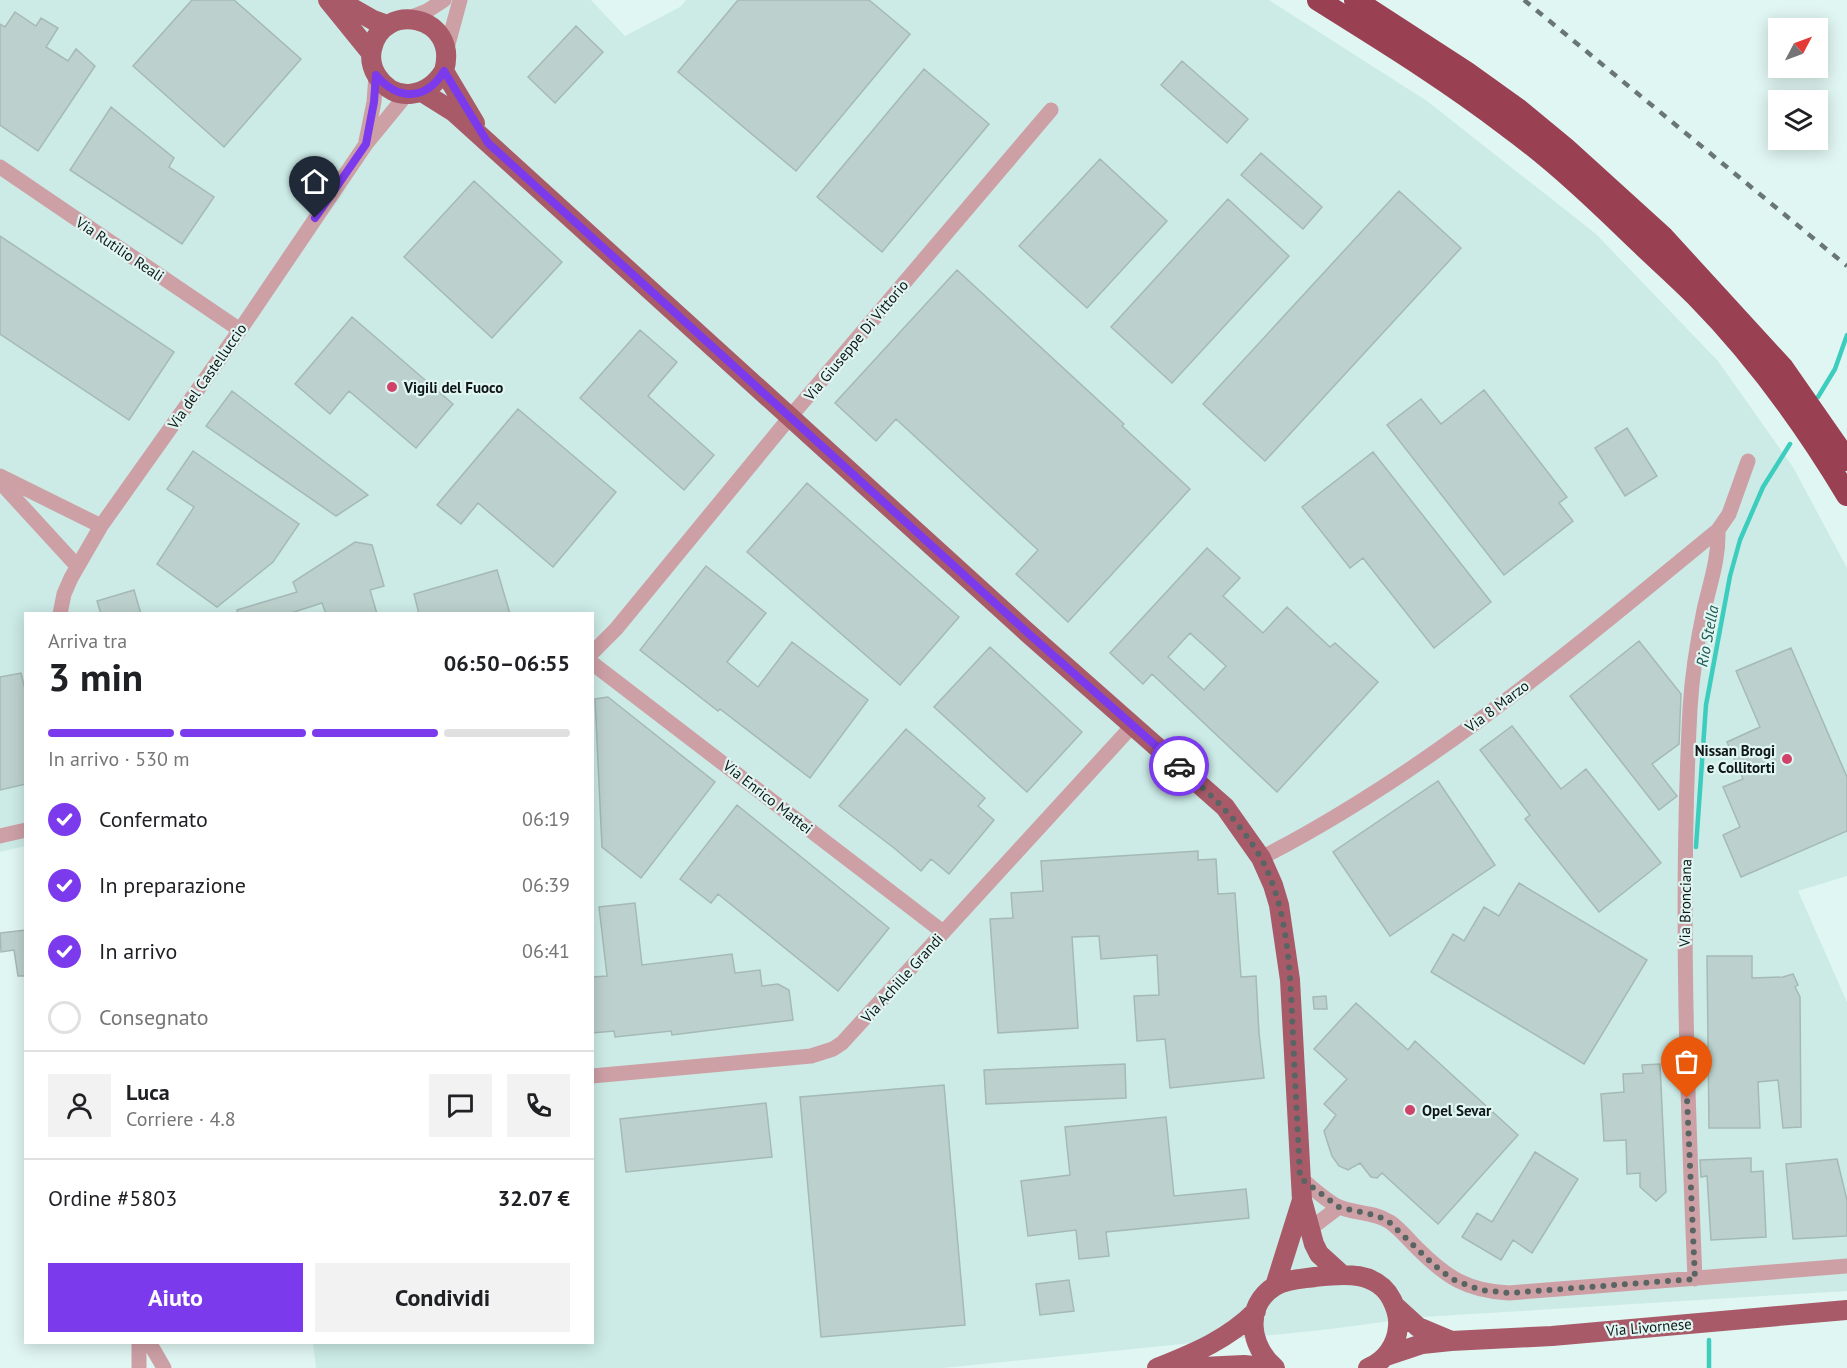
<!DOCTYPE html>
<html lang="it">
<meta charset="utf-8">
<style>
:root{--surface:#fff;--page:#f2f2f2;--text:#202124;--muted:#757577;--line:#e0e0e0;--accent:#7c3aed}
body{margin:0;font-family:"PT Sans",sans-serif;background:var(--page);color:var(--text);height:100vh;display:flex;flex-direction:column;font-size:22px;white-space:nowrap}
*{box-sizing:border-box;margin:0}
p{font-size:20px;color:var(--muted)}
.icon{flex:none;width:33px;height:33px;fill:none;stroke:currentColor;stroke-width:2;stroke-linecap:round;stroke-linejoin:round}
.map{position:relative;flex:1;overflow:hidden}
.side{position:absolute;left:24px;top:612px;width:570px;height:732px;display:flex;flex-direction:column;background:var(--surface);border-radius:0px;box-shadow:0 3px 15px #0003}
.side>*{flex:none}
.needle{width:39px;rotate:49deg}
.buttons{position:absolute;left:1768px;top:18px;display:grid;gap:12px}
.buttons a{display:grid;place-items:center;width:60px;height:60px;border-radius:0px;background:var(--surface);box-shadow:0 3px 15px #0003;font-size:30px}
.pin{position:absolute;display:grid;place-items:center;width:51px;height:51px;color:#fff;margin:-62px -26px;border-radius:50% 50% 50% 0;rotate:-45deg;box-shadow:0 0 6px #0007}
.pin .icon{rotate:45deg}
.courier{position:absolute;display:grid;place-items:center;width:60px;height:60px;margin:-30px;border:4px solid #7c3aed;border-radius:50%;background:#fff;color:#222;box-shadow:0 2px 8px #0007}
.overview em{font-style:normal;font-weight:700}
.overview div{display:flex;flex-direction:column-reverse}
.overview{display:flex;align-items:center;justify-content:space-between;height:102px;padding:0 24px}
h1{font-size:39px;font-weight:700;line-height:45px}
.bar{display:grid;grid-template-columns:repeat(4,1fr);gap:9px 6px;align-content:center;height:72px;padding:0 24px}
.bar i{height:8px;border-radius:4px;background:var(--line)}
.bar .active{background:var(--accent)}
.bar p{grid-column:span 4}
.line{display:flex;align-items:center;gap:15px;padding:0 24px;border-top:2px solid var(--line)}
.line div{flex:1}
.round{display:grid;place-items:center;flex:none;width:63px;height:63px;border-radius:0px;background:var(--page)}
ol{padding:0 24px;list-style:none}
li{display:flex;align-items:center;gap:18px;height:66px}
li p{margin-inline-start:auto}
li .icon{padding:6px;border-radius:50%;background:var(--accent);color:#fff;stroke-width:4}
li:last-child{color:var(--muted)}
li i{width:33px;height:33px;border:3px solid var(--line);border-radius:50%}
.cta{display:flex;gap:12px;margin-top:auto;padding:12px 24px}
.cta a{flex:1;height:69px;border-radius:0px;background:var(--accent);color:#fff;font-size:24px;font-weight:700;line-height:69px;text-align:center}
.cta a+a{background:var(--page);color:var(--text)}
.map>svg:first-child{display:block}
</style>
<div class="map">
<svg width="1847" height="1368" viewBox="0 0 1847 1368">
<rect width="100%" height="100%" fill="#e0f6f2"/>
<path fill="#ccebe6" d="M0,0H591L625,36L680,7L686,0H1269L1427,101L1596,234L1718,361L1793,467L1847,568V876L1798,891L1847,1002V1291L1422,1317L1322,1330L943,1368H316L313,1343L592,1342V614H26L25,846L0,852Z"/>
<g fill="none" stroke-linecap="round" stroke-linejoin="round">
<path stroke="#3dcdbe" stroke-width="4.5" d="M1818,397L1835,369L1847,335
M1696,847L1706,705L1730,576L1740,540L1763,487L1790,444
M1709,1340V1368"/>
</g>
<path fill="#bcd1cd" stroke="#a5b9b6" stroke-width="1.5" fill-rule="evenodd" d="M192,0H234L301,59L224,147L133,66Z
M738,0H869L910,34L796,171L678,72Z
M15,12L36,26L41,18L58,28L46,47L68,61L76,49L95,66L38,151L0,125V24L5,27Z
M576,26L603,52L555,103L528,77Z
M1182,61L1248,119L1227,143L1161,85Z
M924,69L989,124L882,252L817,197Z
M111,107L174,158L169,167L214,197L182,244L70,170Z
M1261,153L1322,207L1303,229L1241,175Z
M1100,159L1167,221L1087,308L1019,246Z
M474,181L562,262L492,338L404,257Z
M1399,191L1461,248L1265,461L1203,404Z
M1228,199L1289,256L1172,383L1111,327Z
M0,236L174,352L129,420L0,334Z
M957,270L1124,424L1122,426L1190,489L1068,622L1016,574L1038,550L896,419L876,441L835,403Z
M352,317L453,404L416,448L349,391L330,414L295,384Z
M640,330L677,362L648,396L714,455L684,490L580,398Z
M1484,390L1567,497L1559,503L1573,521L1504,575L1387,425L1421,399L1441,424Z
M232,391L368,495L336,516L206,426Z
M518,409L616,492L553,567L478,503L461,524L437,505Z
M1627,428L1657,476L1625,496L1595,448Z
M193,451L299,524L273,562L217,607L157,564L194,507L167,489Z
M1373,452L1491,602L1434,648L1363,558L1350,568L1302,507Z
M807,483L959,617L900,685L747,552Z
M355,542L372,545L384,586L370,590L377,614H326L322,603L288,614H238L237,610L297,592L293,582Z
M1207,548L1240,578L1223,596L1263,633L1287,607L1330,647L1335,643L1378,682L1277,792L1152,674L1143,684L1110,653ZM1190,633L1226,666L1204,690L1168,657Z
M706,566L766,613L727,662L758,687L792,642L868,700L810,778L720,709L718,711L640,650Z
M497,570L510,614H419L414,594Z
M134,590L141,614H101L97,601Z
M1639,641L1681,694L1679,744L1652,764L1677,796L1659,810L1570,696Z
M990,647L1082,732L1027,792L934,707Z
M1791,648L1847,777V831L1741,877L1723,835L1740,827L1723,787L1743,779L1727,742L1760,727L1736,671Z
M21,673L26,694V784L0,790V677Z
M608,697L715,782L641,878L602,847L595,699Z
M1512,726L1561,789L1586,769L1661,863L1599,912L1525,819L1530,815L1480,750Z
M906,729L985,798L978,806L994,820L949,874L931,859L921,871L894,848L839,806Z
M1438,781L1495,865L1390,936L1333,852Z
M737,805L889,928L838,991L718,894L711,903L680,879Z
M1198,851V860L1216,859L1218,894L1235,893L1241,977L1256,976L1259,1033L1264,1078L1170,1088L1165,1039L1137,1041L1134,996L1159,995L1157,955L1101,959L1099,936L1072,937L1078,1028L998,1033L990,919L1013,918L1011,893L1043,891L1041,861Z
M1519,883L1647,960L1584,1064L1431,972L1453,934L1464,941L1484,907L1499,916Z
M635,903L642,965L732,954L735,973L760,970L762,986L778,984L789,990L793,1020L672,1035L671,1031L615,1037L614,1031L592,1033V977L607,976L599,907Z
M26,930V976H18L14,950L1,952L0,933Z
M1707,956H1752V978L1783,977L1793,974L1798,985L1795,987L1800,997L1801,1127L1783,1128L1778,1080L1758,1082L1760,1128H1709Z
M1326,996L1327,1009H1314L1313,997Z
M1356,1003L1408,1050L1415,1041L1518,1135L1438,1224L1382,1173L1377,1178L1371,1177L1360,1163L1348,1170L1339,1166L1332,1156L1327,1141L1324,1131L1336,1115L1324,1104L1347,1079L1314,1049Z
M1125,1064L1126,1098L986,1104L984,1070Z
M1660,1064L1666,1192L1656,1201L1640,1187V1173L1627,1174L1626,1140L1604,1141L1601,1094L1624,1092L1623,1074L1643,1073L1642,1065Z
M944,1085L965,1325L821,1337L800,1097Z
M766,1103L772,1157L626,1172L620,1119Z
M1166,1117L1174,1196L1246,1189L1249,1218L1106,1232L1109,1256L1079,1259L1076,1230L1028,1236L1021,1181L1070,1175L1065,1127Z
M1535,1152L1578,1179L1532,1253L1513,1240L1501,1260L1462,1237L1477,1213L1492,1222Z
M1751,1158V1172L1763,1171L1766,1237L1711,1240L1707,1176L1701,1177L1700,1160Z
M1837,1159L1847,1200V1236L1793,1239L1786,1164Z
M1069,1280L1074,1311L1040,1315L1036,1284Z"/>
<g fill="none" stroke-linecap="round" stroke-linejoin="round">
<path stroke="#cda0a6" stroke-width="15" d="M409,18L427,11L444,0
M447,48L460,0
M366,141L374,102L376,75
M0,167L240,330
M0,476L101,526
M0,482L77,566
M60,614L64,594L71,578L101,526L240,330L366,144L407,94
M592,653L616,629L791,416L1051,110
M592,663L943,932
M0,836L26,830
M1261,858C1427,773 1574,648 1718,530L1729,514L1748,461
M592,1076L811,1056L833,1049L842,1043L1133,725
M1300,1178C1312,1187 1324,1199 1337,1206C1353,1214 1373,1211 1390,1222C1400,1229 1408,1239 1417,1248C1446,1277 1467,1291 1509,1293L1847,1266
M1310,1229L1339,1207
M1695,1279C1687,1089 1680,899 1690,709C1692,675 1697,643 1704,610C1710,583 1719,559 1718,530
M139,1342V1368
M149,1342L164,1368"/>
<path stroke="#a85a69" stroke-width="20" d="M328,0L371,53
M338,0L373,20L387,25
M444,71C428,97 395,104 377,76C372,68 370,58 372,49C382,0 460,15 444,71L475,123
M422,92L454,112L1029,634L1225,807L1261,858L1273,885L1279,905L1290,980L1302,1200L1314,1244L1319,1254L1341,1274
M1275,1286L1302,1200
M1396,1307L1418,1327L1449,1340
M1386,1356L1422,1344L1451,1341L1552,1336L1847,1310
M1157,1368C1194,1353 1227,1340 1256,1311
M1181,1368L1244,1365L1273,1368
M1275,1368C1250,1347 1243,1306 1275,1286C1287,1279 1302,1279 1315,1277C1343,1274 1377,1270 1392,1300C1396,1308 1399,1316 1398,1326C1397,1345 1385,1361 1368,1368"/>
<path stroke="#994053" stroke-width="22" d="M1318,0C1382,40 1447,80 1507,126C1555,161 1598,202 1640,243C1659,261 1678,278 1696,296C1754,355 1805,425 1847,495
M1355,0L1466,72L1519,110L1565,148L1663,237L1783,368L1847,460"/>
<path stroke="#697674" stroke-width="4.5" stroke-dasharray="8 8" stroke-linecap="butt" d="M1524,0L1847,266"/>
</g>
<g fill="none" stroke-linecap="round" stroke-linejoin="round">
<path stroke="#596563" stroke-width="6" stroke-dasharray="0 10.8" d="M1179,766C1212,796 1238,819 1261,858C1290,912 1290,977 1293,1036C1295,1084 1298,1131 1300,1178L1339,1207L1378,1216L1389,1222L1434,1265L1452,1279L1480,1290L1509,1293L1695,1279L1687,1098"/>
<path stroke="#7c3aed" stroke-width="8" d="M315,218L366,144L374,102L376,75C398,101 426,101 444,71L488,143L1029,634L1179,766"/>
</g>
<g fill="#d14268" stroke="#e0f6f2" stroke-width="2">
<circle cx="392" cy="387" r="6"/>
<circle cx="1787" cy="759" r="6"/>
<circle cx="1410" cy="1110" r="6"/>
</g>
<g text-anchor="middle" dominant-baseline="central" stroke-width="4.5" stroke-linejoin="round" paint-order="stroke">
<g font-size="15" fill="#101716" stroke="#e0f6f2">
<text transform="translate(120 249) rotate(34)">Via Rutilio Reali</text>
<text transform="translate(856 340) rotate(-50)">Via Giuseppe Di Vittorio</text>
<text transform="translate(207 376) rotate(-55)">Via del Castelluccio</text>
<text transform="translate(1497 706) rotate(-37)">Via 8 Marzo</text>
<text transform="translate(768 797) rotate(38)">Via Enrico Mattei</text>
<text transform="translate(1685 903) rotate(-89)">Via Bronciana</text>
<text transform="translate(902 978) rotate(-48)">Via Achille Grandi</text>
<text transform="translate(1649 1327) rotate(-5)">Via Livornese</text>
</g>
<g font-size="15" font-weight="bold" fill="#101716" stroke="#e0f6f2" text-anchor="start">
<text x="404" y="387">Vigili del Fuoco</text>
<text x="1775" y="750" text-anchor="end">Nissan Brogi<tspan x="1775" dy="17">e Collitorti</tspan></text>
<text x="1422" y="1110">Opel Sevar</text>
</g>
<g font-size="16" font-style="italic" fill="#225b55" stroke="#e0f6f2">
<text transform="translate(1707 636) rotate(-79)">Rio Stella</text>
</g>
</g>
</svg>
<div class="buttons">
<a><svg class="needle" viewBox="-14 -14 28 28"><path d="M0-13l5 13h-10z" fill="#e53935"/><path d="M0 13l5-13h-10z" fill="#757577"/></svg></a>
<a><svg class="icon" aria-label="layers" viewBox="0 0 24 24"><path d="M12 4l9 5-9 5-9-5zM3 14l9 5 9-5"/></svg></a>
</div>
<div class="pin" style="left:1687px;top:1098px;background:#ea580c"><svg class="icon" aria-label="bag" viewBox="0 0 24 24"><path d="M5 8h14l-1 12H6zM9 8a3 3 0 0 1 6 0"/></svg></div>
<div class="pin" style="left:315px;top:218px;background:#1f2937"><svg class="icon" aria-label="home" viewBox="0 0 24 24"><path d="M3 11l9-7 9 7M6 9v11h12V9"/></svg></div>
<div class="courier" style="left:1179px;top:766px"><svg class="icon" aria-label="car" viewBox="0 0 24 24"><path d="M5 17H2v-5l4-1 3-4h7l3 4 3 1v5h-3M9 17h6M6 11h13"/><circle cx="7" cy="17" r="2"/><circle cx="17" cy="17" r="2"/></svg></div>
<section class="side">
<div class="overview"><div><h1>3 min</h1><p>Arriva tra</p></div><em>06:50–06:55</em></div>
<div class="bar"><i class="active"></i><i class="active"></i><i class="active"></i><i></i><p>In arrivo · 530 m</p></div>
<ol>
<li><svg class="icon" aria-label="check" viewBox="0 0 24 24"><path d="M5 12l5 5 9-10"/></svg>Confermato<p>06:19</p></li>
<li><svg class="icon" aria-label="check" viewBox="0 0 24 24"><path d="M5 12l5 5 9-10"/></svg>In preparazione<p>06:39</p></li>
<li><svg class="icon" aria-label="check" viewBox="0 0 24 24"><path d="M5 12l5 5 9-10"/></svg>In arrivo<p>06:41</p></li>
<li><i></i>Consegnato</li>
</ol>
<div class="line" style="height:108px"><a class="round"><svg class="icon" aria-label="person" viewBox="0 0 24 24"><circle cx="12" cy="8" r="4"/><path d="M4 21q1-7 8-7t8 7"/></svg></a><div><b>Luca</b><p>Corriere · 4.8</p></div><a class="round"><svg class="icon" aria-label="chat" viewBox="0 0 24 24"><path d="M4 5h16v11H9l-5 4z"/></svg></a><a class="round"><svg class="icon" aria-label="phone" viewBox="0 0 24 24"><path d="M5 4h4l2 5-3 2q2 4 5 5l2-3 5 2v4C11 20 4 13 5 4z"/></svg></a></div>
<div class="line" style="height:78px"><div>Ordine #5803</div><b>32.07 €</b></div>
<div class="cta"><a>Aiuto</a><a>Condividi</a></div>
</section>
</div>
